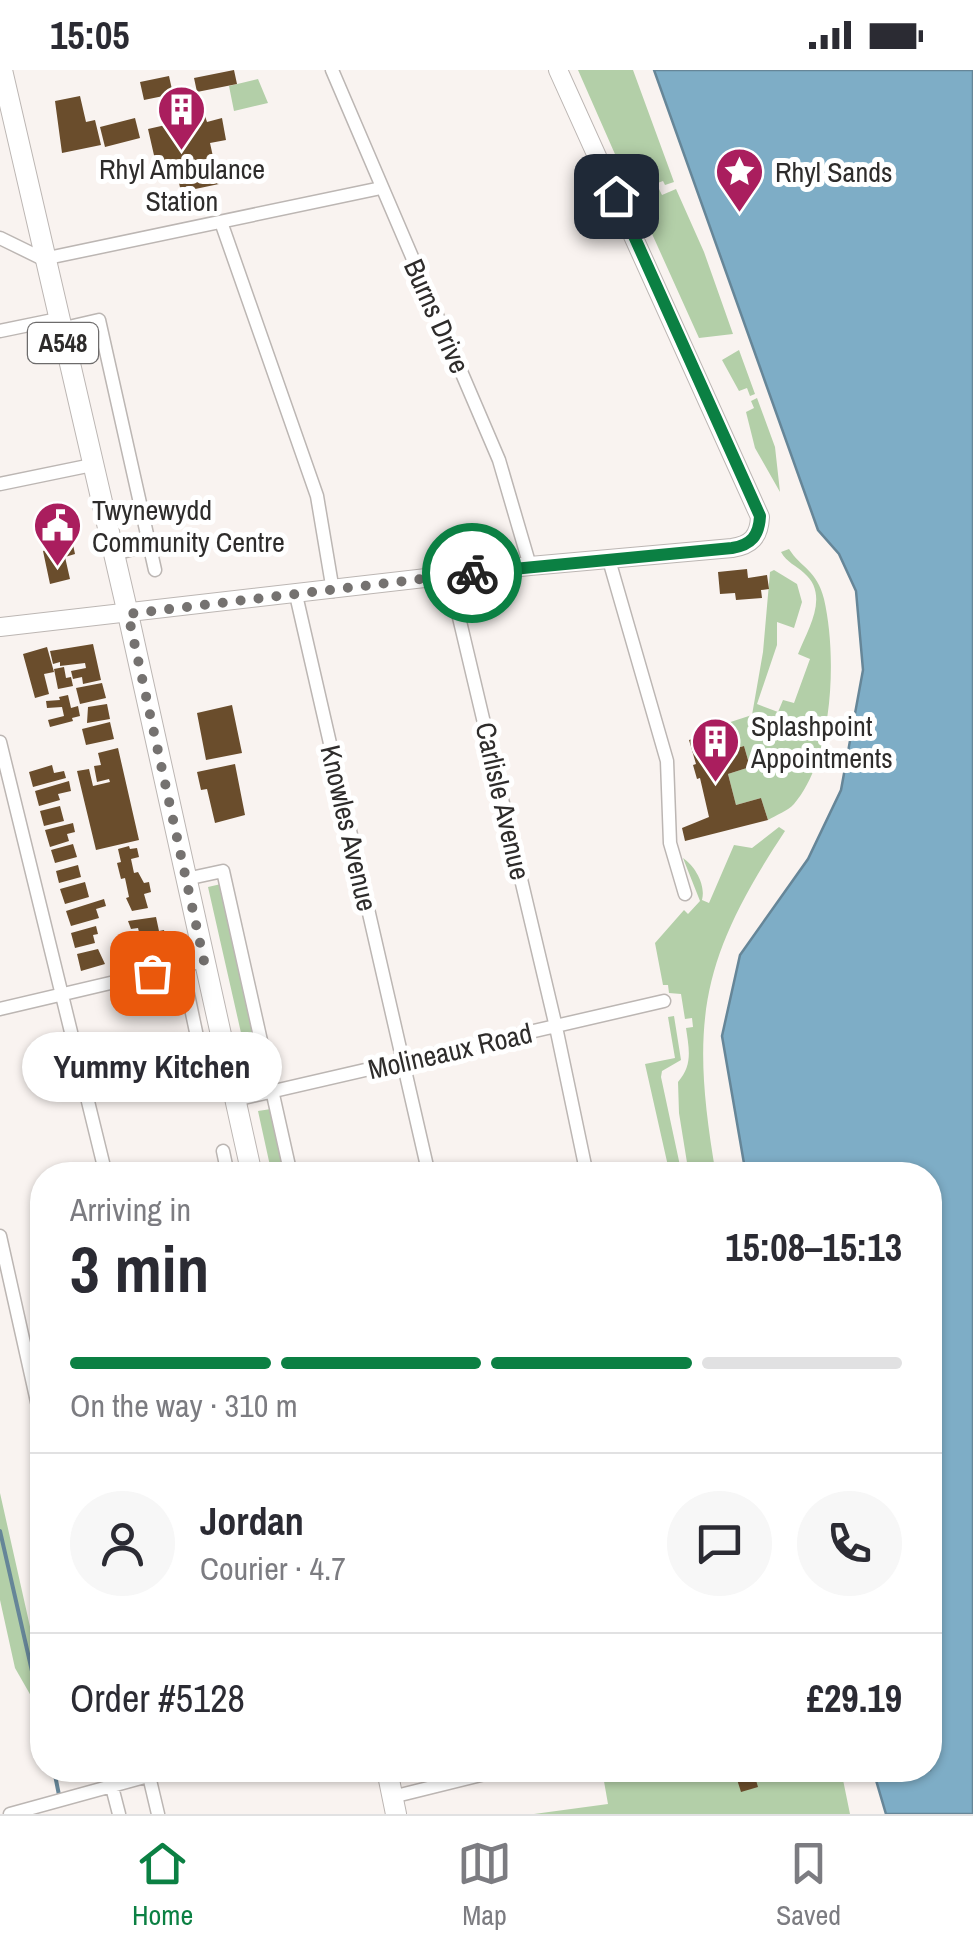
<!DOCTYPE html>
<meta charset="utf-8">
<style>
:root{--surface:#fff;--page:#f7f7f7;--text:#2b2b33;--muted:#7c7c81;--line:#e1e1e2;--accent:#0b8043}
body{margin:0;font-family:"Archivo Narrow",sans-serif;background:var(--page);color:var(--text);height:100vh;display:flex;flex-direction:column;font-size:38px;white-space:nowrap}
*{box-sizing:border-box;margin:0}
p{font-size:32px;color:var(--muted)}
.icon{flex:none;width:55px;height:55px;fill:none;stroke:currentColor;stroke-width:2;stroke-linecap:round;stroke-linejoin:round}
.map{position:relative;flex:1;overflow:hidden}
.details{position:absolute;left:30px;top:1092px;width:912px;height:620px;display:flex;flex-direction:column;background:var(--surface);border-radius:40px;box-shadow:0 2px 8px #0004}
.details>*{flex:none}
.pin{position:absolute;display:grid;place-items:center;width:85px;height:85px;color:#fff;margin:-42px;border-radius:20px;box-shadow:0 5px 15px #0006}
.courier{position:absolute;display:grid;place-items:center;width:100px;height:100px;margin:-50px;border:8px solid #0b8043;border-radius:50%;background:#fff;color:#222;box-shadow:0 2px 12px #0007}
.bubble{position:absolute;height:70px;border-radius:35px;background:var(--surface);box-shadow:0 2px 8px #0004;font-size:32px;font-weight:800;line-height:70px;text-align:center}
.headline em{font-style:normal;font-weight:800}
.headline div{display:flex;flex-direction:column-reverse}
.headline{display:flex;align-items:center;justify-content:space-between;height:170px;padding:0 40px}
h1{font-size:65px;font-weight:800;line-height:75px}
.bar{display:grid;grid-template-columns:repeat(4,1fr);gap:15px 10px;align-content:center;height:120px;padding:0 40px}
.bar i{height:12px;border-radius:8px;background:var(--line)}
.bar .selected{background:var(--accent)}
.bar p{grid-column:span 4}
.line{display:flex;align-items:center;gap:25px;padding:0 40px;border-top:2px solid var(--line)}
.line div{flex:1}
.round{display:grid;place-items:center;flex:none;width:105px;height:105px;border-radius:52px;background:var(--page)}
.status{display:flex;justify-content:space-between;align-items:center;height:70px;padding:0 50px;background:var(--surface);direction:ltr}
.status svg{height:28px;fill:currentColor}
.menu{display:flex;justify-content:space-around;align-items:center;height:140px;border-top:2px solid var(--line);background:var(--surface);font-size:28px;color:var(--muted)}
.menu a{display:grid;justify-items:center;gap:5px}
.menu .selected{color:var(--accent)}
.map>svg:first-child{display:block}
</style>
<div class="status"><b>15:05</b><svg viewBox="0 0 49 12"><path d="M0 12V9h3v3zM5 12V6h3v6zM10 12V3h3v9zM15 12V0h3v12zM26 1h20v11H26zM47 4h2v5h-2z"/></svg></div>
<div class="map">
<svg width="973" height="1744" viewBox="0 0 973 1744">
<rect width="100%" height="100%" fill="#f9f3f0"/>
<path fill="#b3cfa8" d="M578,0H633L674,112L665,115L663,111L644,118L630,99L618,91Z
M258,9L268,33L234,41L229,16Z
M625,104L643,125L659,119L662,125L676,119L704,182L733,264L699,268Z
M739,280L755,324L750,326L747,318L739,321L722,290Z
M757,328L775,377L780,422L755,378L746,342L754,338L751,331Z
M789,479C801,498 817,500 824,529C837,585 834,687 794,734C788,741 776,745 768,750L761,728L736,735L728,704L750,697L744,676L720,682L712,658L752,645L763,582L770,502L774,500L797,514L802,532L794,558L777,552V575L757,634L778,642L783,630L794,633L810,589L798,584C808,559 830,525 804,503C796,495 787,493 781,482Z
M779,757L785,761C699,891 690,953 716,1105H689L679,1043L678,1012C693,995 689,979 686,958L693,957L692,948L685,949L681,924L669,923L668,915H663L655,873L684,840L688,844L700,831L683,788C695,796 706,815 702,830L709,833L734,775L752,778Z
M221,814L264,1004L251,1007L208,817Z
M674,946L681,990L662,1001L661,1007L682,1105H670L645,994L675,988L668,947Z
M271,1039L286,1105H272L258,1041Z
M0,1423L42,1610V1675L31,1626L15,1598L0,1530Z
M602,1700H841L850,1744H534L608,1734Z"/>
<path fill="#7eadc6" stroke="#668698" stroke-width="2.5" d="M654,0H973V1744H886L873,1700H930V1105H746L722,966L740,885L808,789L841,720L863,600L856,521L839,484L818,460Z"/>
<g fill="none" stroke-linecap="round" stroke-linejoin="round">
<path stroke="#668698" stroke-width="4" d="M0,1461L42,1645
M54,1700L59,1725"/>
</g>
<path fill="#6a4d2c" d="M234,0L237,14L197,22L194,8Z
M169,6L173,24L144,30L140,12Z
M80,26L86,52L95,50L101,75L62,83L55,31Z
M205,46L207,52L222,48L226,70L210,73L219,114L181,122L174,90L156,94L148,59Z
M135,48L140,68L105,77L100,57Z
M72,470L75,484L65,487L70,509L50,514L43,481L49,479L48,475Z
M747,499L748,508L767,505L769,519L761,520L762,528L736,530L735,523L720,524L718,502Z
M93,574L101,610L83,614L82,607L73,609L71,601L86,598L85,593L60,596V592L53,594L50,581Z
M47,577L54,602L44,604L49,624L35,628L23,584Z
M64,597L66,608L71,607L73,616L58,619L54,599Z
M102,613L106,628L80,634L76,618Z
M68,625L71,638L78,636L80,646L72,648L73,651L50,657L48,650L64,646L62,637L47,638L46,631L60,630L59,627Z
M107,634L110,649L87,653L88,637Z
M232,635L242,683L206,690L197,643Z
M110,652L114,669L86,675L82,659Z
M709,664L715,684L744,676L750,697L728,704L736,735L761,728L768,750L685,771L682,758L709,747L700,708L697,709L693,695L696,694L689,670Z
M118,678L139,770L96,780L77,701L89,699L93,716L110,712L109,709L97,712L94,696L101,695L98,683Z
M235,694L245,745L215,753L207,719L201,720L197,702Z
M52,695L54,703L64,701L66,708L33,717L29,702Z
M69,711L71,721L58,724L60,730L39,736L35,721Z
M60,736L64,751L44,756L40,741Z
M73,753L75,762L67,764L69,771L50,777L45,760Z
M73,774L77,787L55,793L51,780Z
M129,776L130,779L137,778L139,787L131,789L134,803L138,802L144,813L149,812L151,822L144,824L148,838L132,841L126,828L129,827L125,808L121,809L117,793L121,792L118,779Z
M78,795L81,807L59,813L56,801Z
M85,812L89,827L65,834L60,819Z
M104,829L106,836L96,839L99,848L71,856L66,841Z
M156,847L159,861L164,860L168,880L160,882L162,889L145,893L142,879L132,881V867L140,866L138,858L131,859L128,851Z
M96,856L98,864L93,865L95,873L75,878L71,863Z
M98,879L105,894L81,901L77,884Z
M734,1700H753L758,1717L741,1722Z"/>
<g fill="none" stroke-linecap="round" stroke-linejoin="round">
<defs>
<path id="street" d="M332,0L499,390L530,496
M221,152L317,426L333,521
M0,168L43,189L381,118
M60,259L99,250L155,500
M0,261L58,249
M0,414L92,395
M114,484L149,475
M609,490L667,691L670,773L685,824
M449,505L556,957L587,1105
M296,525L429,1105
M0,672L106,1105
M186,809L223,801L291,1105
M182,896L199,976
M0,939L204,891
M235,1030L664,931
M223,1081L228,1105
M0,1166L42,1354
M149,1706L158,1744
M112,1717L119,1744
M392,1727L501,1700
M10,1744L170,1700"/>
<path id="secondary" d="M0,557L530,496L732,478C751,475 759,467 760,447L558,0"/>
<path id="primary" d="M2,0L128,544L252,1105
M387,1700L396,1744"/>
</defs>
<use href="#street" stroke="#bcb6b3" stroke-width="15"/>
<use href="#secondary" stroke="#bcb6b3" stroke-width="20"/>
<use href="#primary" stroke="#bcb6b3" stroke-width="22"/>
<use href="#street" stroke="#fff" stroke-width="12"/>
<use href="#secondary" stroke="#fff" stroke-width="18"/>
<use href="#primary" stroke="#fff" stroke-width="20"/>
</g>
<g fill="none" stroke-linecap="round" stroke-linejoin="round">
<path stroke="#757270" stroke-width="10" stroke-dasharray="0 18" d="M152,903L204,891L128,544L472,503"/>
<path stroke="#0b8043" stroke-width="12" d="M472,503L732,478C751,475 759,466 760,446L616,126"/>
</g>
<defs>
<symbol id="building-pin" viewBox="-11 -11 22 30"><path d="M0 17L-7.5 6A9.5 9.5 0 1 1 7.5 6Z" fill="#aa1e5e" stroke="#fff"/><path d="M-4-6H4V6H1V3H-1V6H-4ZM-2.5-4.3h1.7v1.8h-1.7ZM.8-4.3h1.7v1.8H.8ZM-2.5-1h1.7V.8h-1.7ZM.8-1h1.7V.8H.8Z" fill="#fff"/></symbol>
<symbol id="sight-pin" viewBox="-11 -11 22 30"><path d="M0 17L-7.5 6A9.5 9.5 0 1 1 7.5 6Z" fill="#aa1e5e" stroke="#fff"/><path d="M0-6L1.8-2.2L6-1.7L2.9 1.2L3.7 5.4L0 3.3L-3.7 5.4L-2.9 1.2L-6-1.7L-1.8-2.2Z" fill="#fff"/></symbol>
<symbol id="civic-pin" viewBox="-11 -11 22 30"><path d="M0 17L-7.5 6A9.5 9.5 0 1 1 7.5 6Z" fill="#aa1e5e" stroke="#fff"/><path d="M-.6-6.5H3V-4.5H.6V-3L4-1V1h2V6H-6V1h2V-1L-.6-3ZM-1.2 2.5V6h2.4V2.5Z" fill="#fff"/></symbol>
</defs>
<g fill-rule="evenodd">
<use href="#building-pin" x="154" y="12" width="55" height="75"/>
<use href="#sight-pin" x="712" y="74" width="55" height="75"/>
<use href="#civic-pin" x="30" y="428" width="55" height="75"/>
<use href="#building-pin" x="688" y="644" width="55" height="75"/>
</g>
<g text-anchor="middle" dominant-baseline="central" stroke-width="10" stroke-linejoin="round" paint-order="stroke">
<rect fill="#fff" stroke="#6d6b6b" stroke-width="2.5" x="28" y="253" width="70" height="40" rx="8"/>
<g font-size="25" font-weight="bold" fill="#2e2c2b">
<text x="63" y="273">A548</text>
</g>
<g font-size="28" fill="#2e2c2b" stroke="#fff" text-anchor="start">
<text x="182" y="99" text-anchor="middle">Rhyl Ambulance<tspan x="182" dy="32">Station</tspan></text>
<text x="775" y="102">Rhyl Sands</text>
<text x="92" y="440">Twynewydd<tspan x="92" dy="32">Community Centre</tspan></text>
<text x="751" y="656">Splashpoint<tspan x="751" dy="32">Appointments</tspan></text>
</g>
<g font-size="28" fill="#2e2c2b" stroke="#fff">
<text transform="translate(437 246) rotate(66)">Burns Drive</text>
<text transform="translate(503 731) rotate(77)">Carlisle Avenue</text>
<text transform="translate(349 758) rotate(77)">Knowles Avenue</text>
<text transform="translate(450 981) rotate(-13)">Molineaux Road</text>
</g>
</g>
</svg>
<div class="pin" style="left:152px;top:903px;background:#ea580c"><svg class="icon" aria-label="bag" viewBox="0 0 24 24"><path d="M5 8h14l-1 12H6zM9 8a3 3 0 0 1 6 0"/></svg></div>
<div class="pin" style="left:616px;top:126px;background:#1f2937"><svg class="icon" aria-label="home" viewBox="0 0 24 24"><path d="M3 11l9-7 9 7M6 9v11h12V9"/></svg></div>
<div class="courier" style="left:472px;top:503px"><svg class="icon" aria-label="bike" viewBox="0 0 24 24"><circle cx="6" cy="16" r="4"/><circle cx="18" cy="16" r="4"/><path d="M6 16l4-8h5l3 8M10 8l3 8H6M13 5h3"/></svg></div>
<div class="bubble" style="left:22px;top:962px;width:260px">Yummy Kitchen</div>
<section class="details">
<div class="headline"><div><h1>3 min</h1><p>Arriving in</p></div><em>15:08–15:13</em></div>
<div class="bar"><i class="selected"></i><i class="selected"></i><i class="selected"></i><i></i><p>On the way · 310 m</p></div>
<div class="line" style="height:180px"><a class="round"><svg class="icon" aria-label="person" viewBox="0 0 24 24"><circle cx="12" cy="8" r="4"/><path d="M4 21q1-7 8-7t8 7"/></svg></a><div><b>Jordan</b><p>Courier · 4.7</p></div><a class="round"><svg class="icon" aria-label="chat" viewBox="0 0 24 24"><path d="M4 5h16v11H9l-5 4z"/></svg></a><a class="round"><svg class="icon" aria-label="phone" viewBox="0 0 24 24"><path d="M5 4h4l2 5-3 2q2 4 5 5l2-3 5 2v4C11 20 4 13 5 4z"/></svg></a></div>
<div class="line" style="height:130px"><div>Order #5128</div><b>£29.19</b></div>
</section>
</div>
<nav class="menu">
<a class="selected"><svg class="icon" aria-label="home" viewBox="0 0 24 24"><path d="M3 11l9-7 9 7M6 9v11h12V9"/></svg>Home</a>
<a><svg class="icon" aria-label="map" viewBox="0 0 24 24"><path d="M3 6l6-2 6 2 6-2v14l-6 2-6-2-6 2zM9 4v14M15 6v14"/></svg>Map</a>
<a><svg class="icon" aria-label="saved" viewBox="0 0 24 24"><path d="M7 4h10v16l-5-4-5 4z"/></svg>Saved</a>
</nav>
